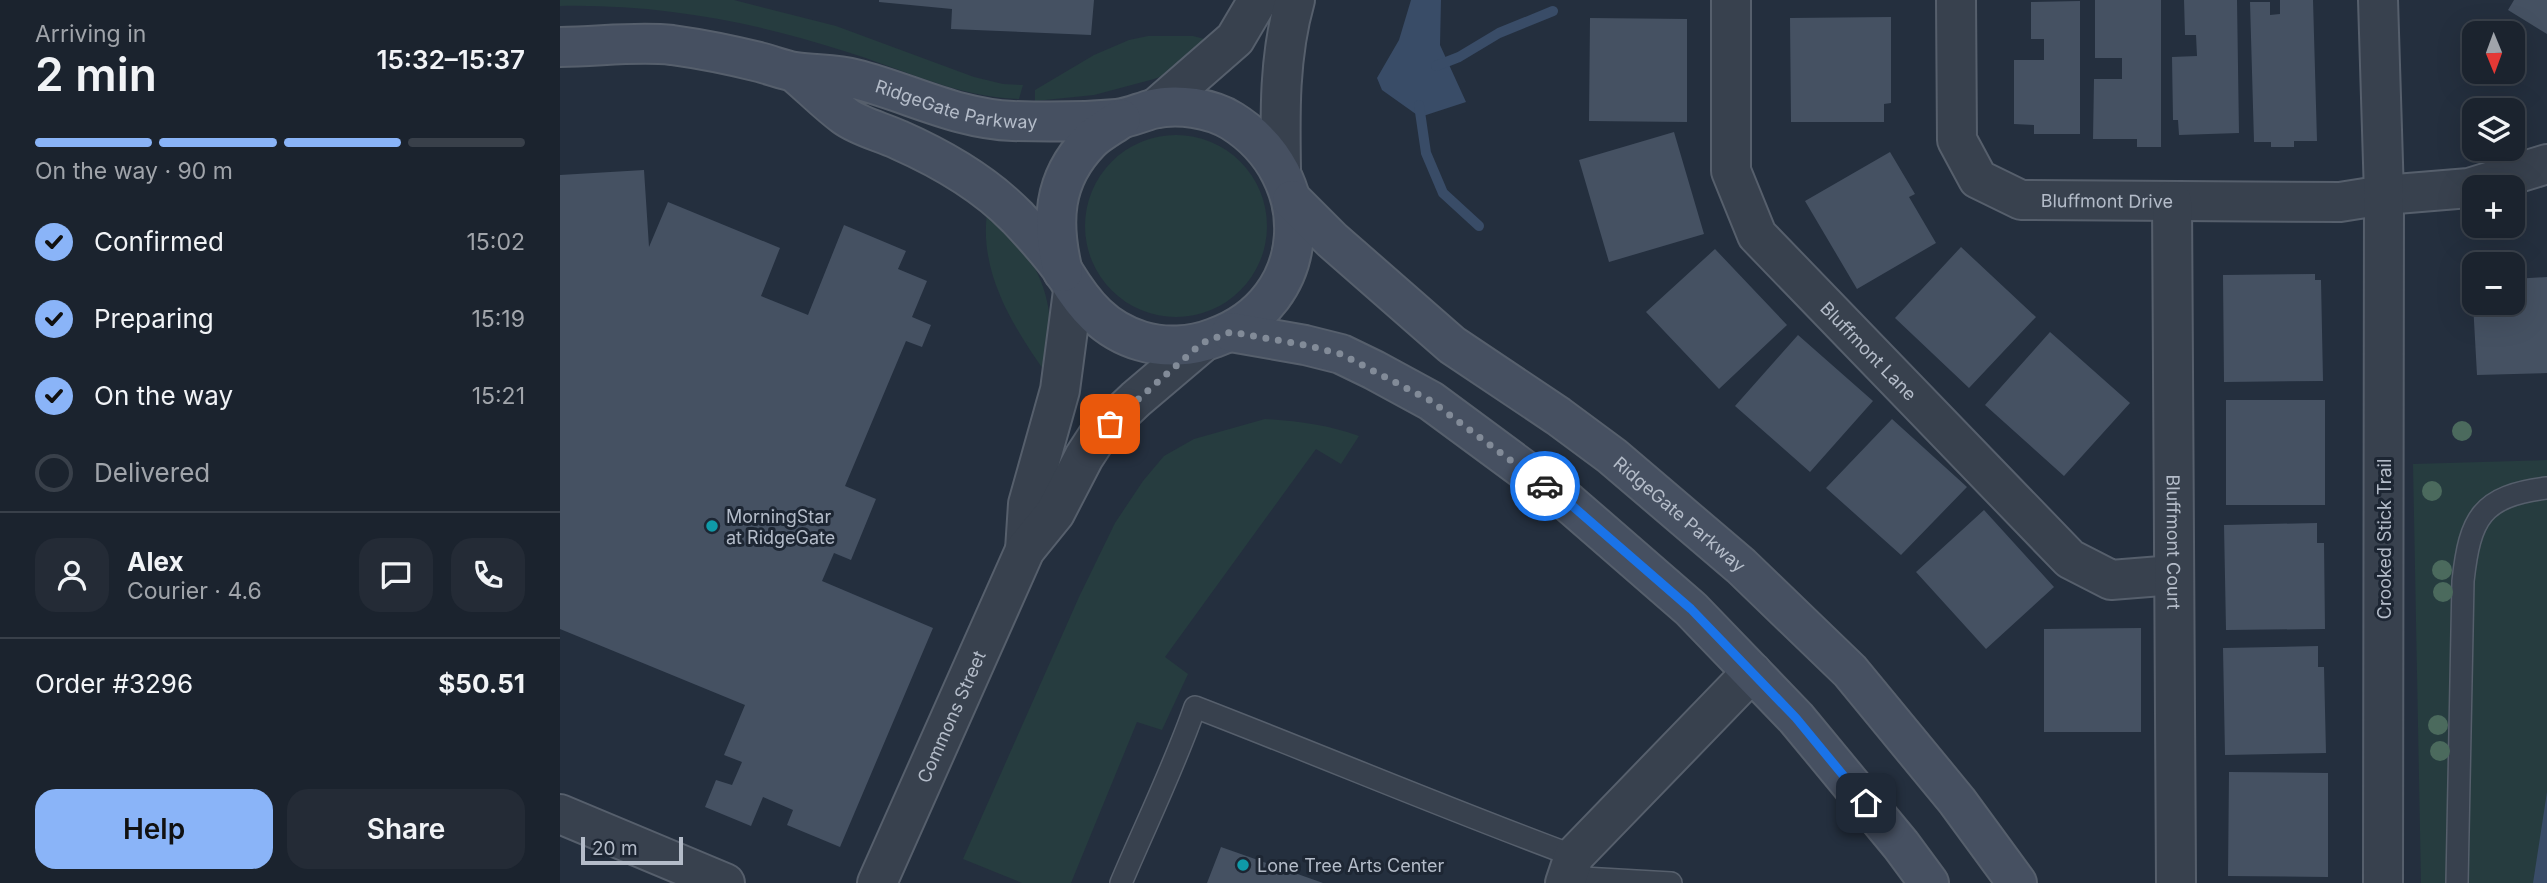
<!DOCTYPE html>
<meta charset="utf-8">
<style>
:root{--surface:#1b232e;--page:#242b36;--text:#f1f3f6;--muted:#a0a4aa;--line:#39404a;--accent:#8ab4f8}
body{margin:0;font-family:Inter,sans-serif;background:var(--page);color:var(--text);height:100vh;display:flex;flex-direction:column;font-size:26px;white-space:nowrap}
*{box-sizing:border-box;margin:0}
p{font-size:23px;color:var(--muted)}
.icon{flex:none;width:38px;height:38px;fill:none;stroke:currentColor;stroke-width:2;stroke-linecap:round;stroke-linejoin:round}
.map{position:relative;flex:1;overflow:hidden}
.panel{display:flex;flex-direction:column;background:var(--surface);width:560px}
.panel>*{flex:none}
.needle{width:46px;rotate:179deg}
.fabs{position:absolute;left:1902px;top:21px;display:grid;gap:14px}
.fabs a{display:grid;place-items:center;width:63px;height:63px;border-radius:14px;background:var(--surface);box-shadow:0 7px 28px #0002,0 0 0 2px var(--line);font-size:35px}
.scale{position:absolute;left:21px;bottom:18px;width:102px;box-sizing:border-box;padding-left:7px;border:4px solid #b4bcc9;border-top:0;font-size:19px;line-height:24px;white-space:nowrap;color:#b4bcc9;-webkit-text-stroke:5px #1d2633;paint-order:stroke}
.pin{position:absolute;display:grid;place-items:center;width:60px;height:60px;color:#fff;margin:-30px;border-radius:14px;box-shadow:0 4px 10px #0006}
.courier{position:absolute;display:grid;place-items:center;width:70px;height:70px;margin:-35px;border:5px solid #1a73e8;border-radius:50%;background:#fff;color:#222;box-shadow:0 2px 9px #0007}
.summary em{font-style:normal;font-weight:600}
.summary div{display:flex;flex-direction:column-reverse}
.summary{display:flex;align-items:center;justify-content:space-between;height:119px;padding:0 35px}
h1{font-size:46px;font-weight:600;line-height:52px}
.bar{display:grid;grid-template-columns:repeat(4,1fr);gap:10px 7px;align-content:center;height:84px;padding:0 35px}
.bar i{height:9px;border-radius:5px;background:var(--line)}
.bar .current{background:var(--accent)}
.bar p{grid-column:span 4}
.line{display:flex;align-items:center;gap:18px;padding:0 35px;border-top:2px solid var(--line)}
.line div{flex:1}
.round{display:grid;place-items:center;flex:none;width:74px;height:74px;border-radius:21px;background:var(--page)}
ol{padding:0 35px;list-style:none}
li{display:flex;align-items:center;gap:21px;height:77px}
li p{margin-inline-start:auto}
li .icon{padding:7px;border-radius:50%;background:var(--accent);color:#111;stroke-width:4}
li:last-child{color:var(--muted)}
li i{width:38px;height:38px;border:4px solid var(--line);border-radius:50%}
.primary-button{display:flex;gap:14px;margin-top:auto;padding:14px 35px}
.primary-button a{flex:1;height:80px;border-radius:21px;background:var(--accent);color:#111;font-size:28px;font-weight:600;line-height:80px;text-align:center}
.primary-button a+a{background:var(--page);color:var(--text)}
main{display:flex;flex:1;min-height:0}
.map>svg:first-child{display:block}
</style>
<main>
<section class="panel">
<div class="summary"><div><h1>2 min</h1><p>Arriving in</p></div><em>15:32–15:37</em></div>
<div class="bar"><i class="current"></i><i class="current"></i><i class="current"></i><i></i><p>On the way · 90 m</p></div>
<ol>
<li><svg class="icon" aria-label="check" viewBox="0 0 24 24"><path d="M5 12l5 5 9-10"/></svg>Confirmed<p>15:02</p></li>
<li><svg class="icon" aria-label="check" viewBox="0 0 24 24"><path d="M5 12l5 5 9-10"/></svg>Preparing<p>15:19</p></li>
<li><svg class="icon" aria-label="check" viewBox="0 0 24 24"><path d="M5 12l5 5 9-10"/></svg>On the way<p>15:21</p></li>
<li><i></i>Delivered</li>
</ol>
<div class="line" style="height:126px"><a class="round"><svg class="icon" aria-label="person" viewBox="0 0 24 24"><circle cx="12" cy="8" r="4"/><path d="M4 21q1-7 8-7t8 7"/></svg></a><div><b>Alex</b><p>Courier · 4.6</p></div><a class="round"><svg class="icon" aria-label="chat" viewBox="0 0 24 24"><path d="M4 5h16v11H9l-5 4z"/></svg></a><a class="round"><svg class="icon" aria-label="phone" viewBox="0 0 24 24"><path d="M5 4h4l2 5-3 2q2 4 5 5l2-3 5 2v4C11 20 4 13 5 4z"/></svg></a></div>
<div class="line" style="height:91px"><div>Order #3296</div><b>$50.51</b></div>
<div class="primary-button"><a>Help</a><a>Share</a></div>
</section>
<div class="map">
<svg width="1987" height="883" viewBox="0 0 1987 883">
<rect width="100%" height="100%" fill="#242f3e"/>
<path fill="#263c3f" d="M0,0H174L276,26L414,77L443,84L463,85L459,99C396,97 343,69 284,51C191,21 97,4 0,6Z
M588,36H633L648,40L617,71L594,79L534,95L475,101V90L534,55L569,40Z
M525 226a91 91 0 1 1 182 0a91 91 0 1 1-182 0Z
M427,213C441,227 458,241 469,258C494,298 492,331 488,376C454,328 419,274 427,213Z
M705,419C738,421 768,425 799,436L781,464L756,449L605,657L628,674L602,730L577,722L511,883H462L403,859L519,597L555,523L583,481L604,456L634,439Z
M1987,460V883H1861L1853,464Z"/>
<path fill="#394c67" d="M851,0H881L880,45L906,102L860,117L822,90L817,78L839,40Z
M1987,792V883H1973Z"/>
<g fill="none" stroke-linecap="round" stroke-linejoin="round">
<path stroke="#394c67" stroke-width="10" d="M876,66L899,57L939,33L993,11
M859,105L866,153L883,193L919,226"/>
</g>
<path fill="#455162" d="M319,0H534L531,35L391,29L392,9L319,2Z
M1535,0H1601V147H1577V139H1533L1534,79H1562V58H1535Z
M1624,0H1677L1679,133L1619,135L1618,120H1613L1612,57L1637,56L1636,35H1625Z
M1720,0H1753L1757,141H1734V147H1711V142H1694L1690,2H1710V15L1720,14Z
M1954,0H1987V34L1948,10Z
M1520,1V134H1474V125L1454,124V60H1484V39H1471V2Z
M1331,17V103L1324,104V122H1231L1230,18Z
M1030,18L1127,19V122L1029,121Z
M1114,132L1144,234L1049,262L1019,160Z
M1330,152L1355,194L1349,197L1376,243L1297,289L1245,201Z
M84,170L89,247L108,202L220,248L201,296L248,315L284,225L346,251L338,269L367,281L352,317L371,325L362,347L346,341L285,486L316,499L291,560L274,553L262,581L373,628L280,847L227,825L233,810L203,797L191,826L145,807L156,780L172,785L182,762L164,755L185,705L0,629V175Z
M1401,247L1476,317L1409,388L1335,318Z
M1155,249L1227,325L1159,389L1086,312Z
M1755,274V280H1761L1763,381L1664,382L1663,275Z
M1987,277V373L1917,375L1913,303H1953V279Z
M1490,332L1570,403L1504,476L1425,405Z
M1238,335L1313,401L1250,472L1175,406Z
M1666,400H1765V505H1666Z
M1332,419L1407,487L1341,555L1266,488Z
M1424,510L1494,587L1426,649L1356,572Z
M1757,523V543H1764L1765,629L1666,630L1664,525Z
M1581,628V732H1484V629Z
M1758,646V667H1764L1766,753L1665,755L1663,648Z
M1669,772L1768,773V877L1668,876Z
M661,847L763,883H647Z"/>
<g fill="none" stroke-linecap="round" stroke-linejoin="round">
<defs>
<path id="lane" d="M1006,877L1111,883
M561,883C586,824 614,767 635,707C762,756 887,809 1014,856
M1897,883L1903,581C1910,518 1921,496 1987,488"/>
<g id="street">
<path id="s1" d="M1171,0V171L1197,235L1510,559L1551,580L1614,575"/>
<path id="s2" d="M1396,0L1397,140L1418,179L1461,200L1780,202L1824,195L1909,188L1987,164"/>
<path d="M1818,0L1824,195L1823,883"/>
<path d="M596,108L675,39L698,0"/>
<path d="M721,170C720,113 719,56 735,0"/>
<path id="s3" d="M1612,201L1616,883"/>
<path d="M465,550L468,504L500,390L513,291"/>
<path d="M0,814L165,883"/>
<path id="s4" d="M317,883L465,550L495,513L524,457L539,434L576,399L642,343"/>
<path d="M1005,883L1014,856L1192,672"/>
</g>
<g id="secondary">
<path id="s5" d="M0,47C37,47 75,41 112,45C141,49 171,55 199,62C211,65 223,70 235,72C255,75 276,74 295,79C348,92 396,119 453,121C487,122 523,122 557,119C569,118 581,112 593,109C617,103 651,108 672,121C760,176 755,302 654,338C631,347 604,348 581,341C544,330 524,305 505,274C492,254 473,234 457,217C424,183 382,159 339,140C322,132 300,127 285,116C267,103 251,86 234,72"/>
<path id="s6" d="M732,200L772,240L892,345L998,416L1052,456L1181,566L1290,671L1397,801L1457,883"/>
<path d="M503,272C491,223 492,180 530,141C538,133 551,126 561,119"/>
<path d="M671,332L745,345L781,354L814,370L871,401L1009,503L1131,609L1236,718L1341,845L1369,883"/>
</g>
</defs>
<use href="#lane" stroke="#565f6c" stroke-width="24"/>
<use href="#street" stroke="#565f6c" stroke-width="42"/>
<use href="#secondary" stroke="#565f6c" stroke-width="42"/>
<use href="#lane" stroke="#38414e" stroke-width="21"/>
<use href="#street" stroke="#38414e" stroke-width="38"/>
<use href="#secondary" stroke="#465061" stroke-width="38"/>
</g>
<g fill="#4b6a5d">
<circle cx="1902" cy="431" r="10"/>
<circle cx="1872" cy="491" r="10"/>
<circle cx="1882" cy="570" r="10"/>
<circle cx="1883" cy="592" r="10"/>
<circle cx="1878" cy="725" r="10"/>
<circle cx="1880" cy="751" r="10"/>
</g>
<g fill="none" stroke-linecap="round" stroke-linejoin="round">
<path stroke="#828b98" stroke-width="7" stroke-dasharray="0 12.6" d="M550,424L642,343L671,332L745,345L781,354L871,401L985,486"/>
<path stroke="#1a73e8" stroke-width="9" d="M985,486L1009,503L1131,609L1236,718L1306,803"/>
</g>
<g fill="#0f9aa8" stroke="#1d2633" stroke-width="2.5">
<circle cx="152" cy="526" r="7"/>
<circle cx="683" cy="865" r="7"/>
</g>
<g text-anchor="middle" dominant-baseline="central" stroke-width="6" stroke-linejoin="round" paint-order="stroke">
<g font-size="18" fill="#b4bcc9" stroke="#1d2633">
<text stroke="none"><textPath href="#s5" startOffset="404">RidgeGate Parkway</textPath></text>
<text stroke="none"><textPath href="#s2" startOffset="318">Bluffmont Drive</textPath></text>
<text stroke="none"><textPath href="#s1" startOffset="401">Bluffmont Lane</textPath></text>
<text stroke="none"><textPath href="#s6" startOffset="500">RidgeGate Parkway</textPath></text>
<text transform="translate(1824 539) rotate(-90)">Crooked Stick Trail</text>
<text stroke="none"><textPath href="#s3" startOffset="341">Bluffmont Court</textPath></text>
<text stroke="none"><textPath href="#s4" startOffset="182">Commons Street</textPath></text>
</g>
<g font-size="18" fill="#b4bcc9" stroke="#1d2633" text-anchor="start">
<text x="166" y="516">MorningStar<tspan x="166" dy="21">at RidgeGate</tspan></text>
<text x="697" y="865">Lone Tree Arts Center</text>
</g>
</g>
</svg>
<div class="fabs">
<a><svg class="needle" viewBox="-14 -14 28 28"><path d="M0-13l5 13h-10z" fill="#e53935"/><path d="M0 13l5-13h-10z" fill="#a0a4aa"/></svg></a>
<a><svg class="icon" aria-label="layers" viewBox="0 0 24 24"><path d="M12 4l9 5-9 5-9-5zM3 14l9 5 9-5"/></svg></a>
<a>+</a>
<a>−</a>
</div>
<div class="scale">20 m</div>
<div class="pin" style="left:550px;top:424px;background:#ea580c"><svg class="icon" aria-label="bag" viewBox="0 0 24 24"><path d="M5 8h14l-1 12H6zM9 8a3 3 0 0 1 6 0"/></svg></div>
<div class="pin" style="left:1306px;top:803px;background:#1f2937"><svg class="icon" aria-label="home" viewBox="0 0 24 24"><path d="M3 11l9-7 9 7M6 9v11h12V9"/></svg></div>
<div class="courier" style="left:985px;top:486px"><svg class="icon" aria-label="car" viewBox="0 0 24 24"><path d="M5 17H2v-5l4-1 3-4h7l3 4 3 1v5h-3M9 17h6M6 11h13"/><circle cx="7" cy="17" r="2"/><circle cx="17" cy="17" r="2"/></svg></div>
</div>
</main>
